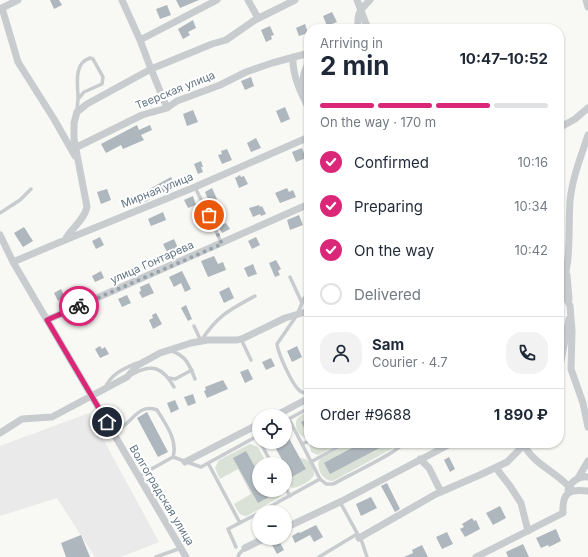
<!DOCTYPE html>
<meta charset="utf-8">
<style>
:root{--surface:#fff;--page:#f2f2f3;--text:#1f2937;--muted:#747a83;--line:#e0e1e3;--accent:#db2777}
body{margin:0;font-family:Inter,sans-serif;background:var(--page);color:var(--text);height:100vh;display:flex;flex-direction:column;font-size:15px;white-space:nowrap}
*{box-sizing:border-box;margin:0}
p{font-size:13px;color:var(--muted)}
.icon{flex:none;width:22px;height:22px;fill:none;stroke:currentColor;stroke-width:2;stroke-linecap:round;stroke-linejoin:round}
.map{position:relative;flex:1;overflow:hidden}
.drawer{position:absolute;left:304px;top:24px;width:260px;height:424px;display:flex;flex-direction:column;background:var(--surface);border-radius:16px;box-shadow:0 1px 3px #0004}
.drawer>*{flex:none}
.buttons{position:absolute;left:252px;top:409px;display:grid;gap:8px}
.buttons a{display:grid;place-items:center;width:40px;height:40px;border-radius:50%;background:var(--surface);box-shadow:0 1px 3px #0004;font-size:20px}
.pin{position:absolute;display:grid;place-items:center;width:34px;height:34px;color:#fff;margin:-17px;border:2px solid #fff;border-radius:50%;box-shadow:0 1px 4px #0007}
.courier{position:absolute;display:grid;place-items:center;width:40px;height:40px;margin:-20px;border:3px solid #db2777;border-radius:50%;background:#fff;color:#222;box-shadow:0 1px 5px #0007}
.headline em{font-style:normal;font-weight:700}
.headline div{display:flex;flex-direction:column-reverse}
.headline{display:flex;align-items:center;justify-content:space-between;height:68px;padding:0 16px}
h1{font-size:26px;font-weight:700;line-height:30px}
.bar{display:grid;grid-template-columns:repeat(4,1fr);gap:6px 4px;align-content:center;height:48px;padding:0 16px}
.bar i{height:5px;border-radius:3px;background:var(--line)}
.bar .current{background:var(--accent)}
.bar p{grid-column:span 4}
.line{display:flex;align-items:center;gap:10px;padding:0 16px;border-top:1px solid var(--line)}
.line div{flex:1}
.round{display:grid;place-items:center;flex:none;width:42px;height:42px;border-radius:16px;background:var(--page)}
ol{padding:0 16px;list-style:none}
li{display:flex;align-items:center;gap:12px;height:44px}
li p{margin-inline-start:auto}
li .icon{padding:4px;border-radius:50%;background:var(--accent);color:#fff;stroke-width:4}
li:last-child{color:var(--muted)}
li i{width:22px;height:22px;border:2px solid var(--line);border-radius:50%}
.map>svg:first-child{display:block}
</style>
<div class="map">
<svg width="588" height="557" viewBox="0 0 588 557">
<rect width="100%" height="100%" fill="#f8f8f5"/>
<path fill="#e9eae9" d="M89,413L159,542L121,557H95L57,498L0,516V446Z"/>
<path fill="#dae1d6" d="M309,411V439C300,439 292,425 298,418C300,415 306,413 309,411Z
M311,443H342L318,455L311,452L310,446Z
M349,443H399L395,447L333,481C323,482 315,467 320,459Z
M250,444L258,447L267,464H259V490H281L280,496L278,498L247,516C239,516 237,510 234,504L251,494L238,469L220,479L215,468L219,460Z
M300,458C310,458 314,467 314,475C310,482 300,487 292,488L286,481L285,476L289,472L292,477L306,469Z"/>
<path fill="#aeb7bd" d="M50,0H59L62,5L54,9Z
M176,0H199L180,8Z
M167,5L171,15L160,19L156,9Z
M332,12L337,22L327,26L323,16Z
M193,20L196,28L188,32L190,35L183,39L178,29Z
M305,24L308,33L299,36L296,28Z
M270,26L274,35L271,36L272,39L266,42L261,30Z
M251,77L254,86L245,90L241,81Z
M285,107L290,119L281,123L276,111Z
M193,110L198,122L187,126L183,114Z
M137,125L139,130L150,125L152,130L141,135L144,140L123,149L121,145L106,153L101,144Z
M256,138L261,148L251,152L247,143Z
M302,148L306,158L296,162L292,152Z
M227,149L232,160L222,164L218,155L222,154L221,151Z
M201,161L203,167H201L203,172L198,174L194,164Z
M240,175L241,177L244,176L248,184L239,188L235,178Z
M171,177L175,186L145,202L142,196L146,194L144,192Z
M212,188L217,199L214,201L216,204L211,206L205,192Z
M287,188L289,192L293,190L296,197L280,203L275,193Z
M107,189L111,200L101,204L97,192Z
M193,196L196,205L188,208L184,200Z
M127,198L131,206L124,209L121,201Z
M259,205L260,207L262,206L266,214L261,216L260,214L253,217L249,208Z
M163,212L166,220L151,226L148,219Z
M299,215L303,225L290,230L287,220Z
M226,223L230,229L222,233L218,226Z
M24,227L33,241L23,247L14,233Z
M100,237L104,245L96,249L92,241Z
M256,237L260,245L252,249L248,241Z
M174,239L178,248L167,252L163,244Z
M214,256L218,264L223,262L226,270L208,277L201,261Z
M276,260L281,269L278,271L280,275L275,277L269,263Z
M253,264L257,274L248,277L244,268Z
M101,271L104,278L95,282L92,276Z
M182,271L191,289L185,292L181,283L174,287L169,277Z
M149,283L154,293L142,298L139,292L141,291L140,287Z
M229,287L234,298L224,303L219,292Z
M61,289L65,297L58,301L54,293Z
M127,295L131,303L122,307L118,299Z
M186,305L192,319L188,321L181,308Z
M83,311L86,317L78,321L75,315Z
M156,313L162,324L153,329L149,320L153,318L152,315Z
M100,346L102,349L105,347L109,354L100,358L95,349Z
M297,346L302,357L292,362L287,351Z
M271,358L275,366L266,370L262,362Z
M248,369L253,379L245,383L240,372Z
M223,380L228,389L207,398L204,391L206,390L205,387Z
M193,394L196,403L188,406L184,397Z
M175,400L179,409L171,413L167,403Z
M147,412L168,452L158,457L137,418Z
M309,418V437L301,422Z
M285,431L306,469L292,477L272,442H285Z
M361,443H389L330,474L324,463Z
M246,451L259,474V490H268L271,496L258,503L233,458Z
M449,457L455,469L450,472L444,460Z
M387,483L400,509L395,512L381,486Z
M371,497L377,508L361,516L356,504Z
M500,506L506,518L493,525L486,513Z
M472,518L474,521L476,520L480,529L465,537L460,529L464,527L462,524Z
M316,525L323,537L314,542L310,535L295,543L292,536L299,532L300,533Z
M556,529L561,541L549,547L548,545L541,548L536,538Z
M447,532L453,544L442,549L436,537Z
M81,535L90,557H66L61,543Z
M278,539L284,550L277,554L271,543Z
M523,544L529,557H508L506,552Z
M422,545L428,557H404L413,553L412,550Z"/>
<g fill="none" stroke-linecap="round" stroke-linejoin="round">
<path stroke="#c8cccf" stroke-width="3.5" d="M77,111C77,107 78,102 78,98C78,85 73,63 90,58L93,59L103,77L102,84L84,92L78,99
M195,187L221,242
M0,213L20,200L31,189
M290,277L302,303
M309,294L304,298L297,315L277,344C278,353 292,385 300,391C302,393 306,393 309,393
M194,326L201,341C217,316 229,310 255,296
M241,339L251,360
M171,351C186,355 190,366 195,379
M133,374C153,363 163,368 174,387
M169,378L175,379L192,370
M105,388C111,374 123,369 137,363
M289,419L320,479
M285,421L309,408
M113,433C118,430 123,427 127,423C137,414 142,405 157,410C166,424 178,441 173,457L139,476
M260,442L272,464
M302,444L309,441
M173,457L201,467L259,435
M311,462L345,443
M208,463L240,523
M285,487L290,496
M340,502L362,542L367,557
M260,512L320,479L326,484H333C345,477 399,452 403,443
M236,547L228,529L259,513
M156,557L181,548
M238,557L239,554L245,548
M319,557L357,534"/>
<path stroke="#c8cccf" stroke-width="7" d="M18,0L2,8L18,62L54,119L75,156
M122,0L140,40
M248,0L258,18
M357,0L368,29
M586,0L588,7
M358,29C357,13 359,11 370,0
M293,57C292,75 301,93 309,109
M302,88L304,73L309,61
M167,108L151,69L212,44L226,40L255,20L295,0
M559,128L575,119L588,108
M75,148L142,115L167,108L177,101L220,85L246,72L272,63L309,53
M0,235L13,262L186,557
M65,240C71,228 84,221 87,207L74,139V123L77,112L87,104L151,69L140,40L217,0
M13,262L65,240L195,187L309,137
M567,275L569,299
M561,286L570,306L572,331L571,369L583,403L588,427
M559,295C572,266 568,232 570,201C572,179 581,156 588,135
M47,320L309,204
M559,372L569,319
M275,416L309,398
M0,433L22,419L52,417L127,377L138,365L160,353L191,343L207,340H237L244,338L285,318L309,311
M523,443C533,465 558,472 573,491
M420,459L429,468L441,492
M185,462L259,424
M496,468L510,486L521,503L528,531
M578,478L588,461
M568,490C571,481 579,476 588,477
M285,528L340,502L452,443
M359,538L436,494L482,474L507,462L526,443
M245,548L265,538
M476,557L563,513C562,493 568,489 588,491"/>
</g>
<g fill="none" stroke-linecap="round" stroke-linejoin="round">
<path stroke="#96a3ab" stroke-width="4" stroke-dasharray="0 7.2" d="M79,306L222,244L209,215"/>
<path stroke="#db2777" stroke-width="5" d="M79,306L47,320L107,422"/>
</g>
<g text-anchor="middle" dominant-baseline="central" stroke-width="4" stroke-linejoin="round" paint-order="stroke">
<g font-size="11" fill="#617583" stroke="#fff">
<text transform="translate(175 90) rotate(-22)">Тверская улица</text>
<text transform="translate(157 190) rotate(-22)">Мирная улица</text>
<text transform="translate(152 262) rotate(-24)">улица Гонтарева</text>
<text transform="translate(162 495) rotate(59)">Волгоградская улица</text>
</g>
</g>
</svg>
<div class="buttons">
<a><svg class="icon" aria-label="locate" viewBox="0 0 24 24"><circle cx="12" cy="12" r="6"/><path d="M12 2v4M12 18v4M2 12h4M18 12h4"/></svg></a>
<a>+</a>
<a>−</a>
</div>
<div class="pin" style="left:209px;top:215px;background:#ea580c"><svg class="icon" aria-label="bag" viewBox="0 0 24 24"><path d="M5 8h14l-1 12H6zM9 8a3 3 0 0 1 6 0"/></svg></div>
<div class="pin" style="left:107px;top:422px;background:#1f2937"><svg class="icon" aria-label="home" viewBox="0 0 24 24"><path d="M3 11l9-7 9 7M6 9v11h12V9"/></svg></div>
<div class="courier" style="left:79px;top:306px"><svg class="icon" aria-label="bike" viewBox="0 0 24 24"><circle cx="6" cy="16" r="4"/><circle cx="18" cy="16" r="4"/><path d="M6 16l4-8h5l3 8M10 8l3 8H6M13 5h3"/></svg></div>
<section class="drawer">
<div class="headline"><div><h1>2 min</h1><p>Arriving in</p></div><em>10:47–10:52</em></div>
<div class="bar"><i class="current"></i><i class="current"></i><i class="current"></i><i></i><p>On the way · 170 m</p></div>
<ol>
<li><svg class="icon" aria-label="check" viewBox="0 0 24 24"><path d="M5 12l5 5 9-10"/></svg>Confirmed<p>10:16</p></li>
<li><svg class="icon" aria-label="check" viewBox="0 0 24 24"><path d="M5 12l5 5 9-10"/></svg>Preparing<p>10:34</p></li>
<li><svg class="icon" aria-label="check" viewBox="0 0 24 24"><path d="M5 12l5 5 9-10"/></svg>On the way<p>10:42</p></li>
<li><i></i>Delivered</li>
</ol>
<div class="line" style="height:72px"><a class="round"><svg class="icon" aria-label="person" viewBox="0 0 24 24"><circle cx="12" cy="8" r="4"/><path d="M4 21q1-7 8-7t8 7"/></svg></a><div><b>Sam</b><p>Courier · 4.7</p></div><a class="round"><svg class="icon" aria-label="phone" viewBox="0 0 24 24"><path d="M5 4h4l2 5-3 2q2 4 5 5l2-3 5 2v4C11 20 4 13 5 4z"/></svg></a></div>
<div class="line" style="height:52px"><div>Order #9688</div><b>1 890 ₽</b></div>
</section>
</div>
